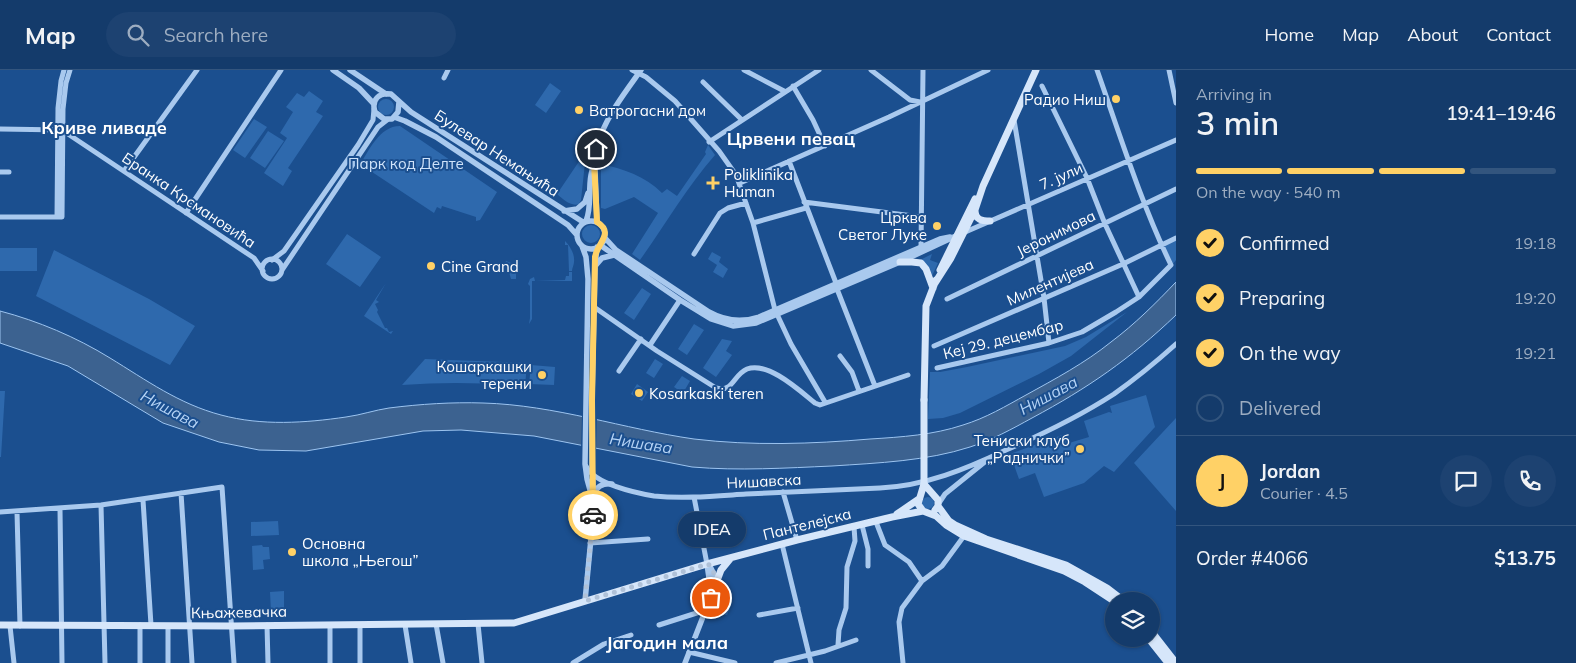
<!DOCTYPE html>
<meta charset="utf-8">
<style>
:root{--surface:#143b6b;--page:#1d4271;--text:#f1f3f6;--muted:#9dadc1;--line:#33557e;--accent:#ffd166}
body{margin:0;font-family:Mulish,sans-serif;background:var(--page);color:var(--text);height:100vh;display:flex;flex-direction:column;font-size:19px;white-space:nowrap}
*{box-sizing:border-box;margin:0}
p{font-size:16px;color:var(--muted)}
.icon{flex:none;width:28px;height:28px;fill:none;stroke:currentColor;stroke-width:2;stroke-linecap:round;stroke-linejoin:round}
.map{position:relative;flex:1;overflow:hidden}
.side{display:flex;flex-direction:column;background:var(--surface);width:400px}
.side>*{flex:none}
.buttons{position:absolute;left:1105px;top:522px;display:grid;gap:10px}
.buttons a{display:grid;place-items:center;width:55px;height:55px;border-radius:50%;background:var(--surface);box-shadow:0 1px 4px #0004,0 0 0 1px var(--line);font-size:25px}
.pin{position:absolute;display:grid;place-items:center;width:42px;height:42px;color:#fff;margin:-21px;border:2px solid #fff;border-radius:50%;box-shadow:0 1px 5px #0007}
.courier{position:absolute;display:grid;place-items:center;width:50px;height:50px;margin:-25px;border:4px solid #ffd166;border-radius:50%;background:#fff;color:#222;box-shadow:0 1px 6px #0007}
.bubble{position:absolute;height:35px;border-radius:18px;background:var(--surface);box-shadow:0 1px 4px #0004,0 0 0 1px var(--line);font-size:16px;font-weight:600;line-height:35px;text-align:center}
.headline em{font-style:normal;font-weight:600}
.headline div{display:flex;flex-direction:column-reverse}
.headline{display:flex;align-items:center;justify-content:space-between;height:85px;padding:0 20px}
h1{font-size:32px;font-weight:600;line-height:38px}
.bar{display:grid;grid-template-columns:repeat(4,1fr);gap:8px 5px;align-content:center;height:60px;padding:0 20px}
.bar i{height:6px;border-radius:4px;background:var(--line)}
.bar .current{background:var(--accent)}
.bar p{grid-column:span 4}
.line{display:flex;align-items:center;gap:12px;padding:0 20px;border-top:1px solid var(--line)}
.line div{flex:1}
.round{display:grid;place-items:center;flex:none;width:52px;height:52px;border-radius:26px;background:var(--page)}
ol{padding:0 20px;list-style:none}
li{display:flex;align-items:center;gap:15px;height:55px}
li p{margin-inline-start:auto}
li .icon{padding:5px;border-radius:50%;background:var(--accent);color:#111;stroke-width:4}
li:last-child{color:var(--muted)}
li i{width:28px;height:28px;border:2px solid var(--line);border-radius:50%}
header{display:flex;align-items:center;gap:30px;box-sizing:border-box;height:70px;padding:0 25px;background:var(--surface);border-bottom:1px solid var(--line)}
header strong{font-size:24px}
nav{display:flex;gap:28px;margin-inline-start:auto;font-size:18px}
.search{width:350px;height:45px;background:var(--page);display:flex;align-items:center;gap:12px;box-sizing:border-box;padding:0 18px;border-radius:28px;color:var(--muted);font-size:19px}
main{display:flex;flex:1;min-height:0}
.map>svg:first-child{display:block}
</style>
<header>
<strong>Map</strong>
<div class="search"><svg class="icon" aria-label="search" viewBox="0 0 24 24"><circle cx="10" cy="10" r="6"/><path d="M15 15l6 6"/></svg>Search here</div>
<nav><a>Home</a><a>Map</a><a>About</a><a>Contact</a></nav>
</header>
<main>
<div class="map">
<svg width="1176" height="593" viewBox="0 0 1176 593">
<rect width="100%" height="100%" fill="#1b4f8f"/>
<path fill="#2e69ad" d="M550,13L561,21L546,43L535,35Z
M309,21L323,31L316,42L323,46L288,98L292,101L283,116L264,103L287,68L280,63L293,42L286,37L297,23L304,27Z
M378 37a8 8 0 1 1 16 0a8 8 0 1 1-16 0Z
M254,49L267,57L245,88L233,80Z
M400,56L497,122L480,150L476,151V147L442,136L441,139L437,137L434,143L366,98L364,101L359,96C369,81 379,56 400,56Z
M268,61L284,71L265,98L250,88Z
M708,75L715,85C687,117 665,155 640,190L632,184L658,143L634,127L605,139L601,138V94C624,99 645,106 662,123L667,119L677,126L706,84L705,82Z
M584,82L586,83L581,130L579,134C571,137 563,129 557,124L580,90L579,88Z
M582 164a9 9 0 1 1 18 0a9 9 0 1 1-18 0Z
M347,164L381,187L360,217L326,194Z
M1176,169V190L1173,194L1164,175Z
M565,171C570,176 575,184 574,192C574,195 572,198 572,201H569L568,175H565Z
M0,178H37V201H0Z
M54,180L149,229L195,256L170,295L36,226Z
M712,182L721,187L719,192L728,199L723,208L713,202L717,195L708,189Z
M932,184L930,190L938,193L932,206L920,190Z
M506,191L516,195V209H511L509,202L504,197Z
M569,202H572V211H532V249L529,254L530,248V216L528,214L530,209L534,207L535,211L565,210L566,206H569Z
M386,213L376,230L379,232L375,234L378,240L377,242L385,258H387L389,262L393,261L391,264L364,246Z
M642,218L651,224L634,250L624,243Z
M1127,242L1071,286L1039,304L960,343L943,348L928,349L930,302H940L967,297L1065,276L1086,267Z
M694,254L704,260L687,285L678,279Z
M722,269L732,271L726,281L732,285L716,307L703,298Z
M425,289L527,293L525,317C484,312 444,312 402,315Z
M655,289L663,294L654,308L646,303Z
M531,295L555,297L554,315L529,314Z
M682,306L690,311L683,323L674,317Z
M637,314L648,322L642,331L631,324Z
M0,321H5L1,387H0Z
M1146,325L1155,357L1114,402L1104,396L1084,413L1044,427L1035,403L1019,409L1010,384L1065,364L1069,373L1089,367L1084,351L1109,342L1112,343L1110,336Z
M1176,348V441L1134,393Z
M922 433a6 6 0 1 1 12 0a6 6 0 1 1-12 0Z
M278,451L279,465L251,466V452Z
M262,475L263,477H269L270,489L263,490L264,499L253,500L252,476Z
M284,521V541L271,542L270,522Z
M719,526L732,533L727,545L711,544Z"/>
<path fill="#3c6290" stroke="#9cc4f0" d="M1176,212V245C1130,289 1088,318 1032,348C1012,359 992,370 970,377C927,391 878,393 832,396C786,398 739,401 692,397L534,366L461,360L423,361L306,381L259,380L219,372L163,353L68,296L0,273V241C38,251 76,267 110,288C146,310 179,334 221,345C262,356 305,353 346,347C361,345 375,340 389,338C421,334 452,332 483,333C555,335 624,359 694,369C752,376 812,374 870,369C902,367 933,365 963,355C986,348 1006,336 1026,325C1055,309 1085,293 1111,272C1135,254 1156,233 1176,212Z"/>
<path fill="#1b4f8f" d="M582,345L597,348L596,381L581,378Z"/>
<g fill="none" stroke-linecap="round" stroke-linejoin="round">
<path stroke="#a9c9ee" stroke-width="5" d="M632,0L646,7L675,31L719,81L736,105L753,153L775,240L791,274L825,332
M744,0L784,21
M871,0L910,30L920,32
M1169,0L1176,33
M444,8L448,0
M703,12L742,50
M793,16L813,50L825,76
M1042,16L1087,108L1105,154L1139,227
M1014,50L1044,228L1049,273
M0,59L62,60L254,188L263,201
M709,72L819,0
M789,91L836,213
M124,101L197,0
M0,102H9
M740,113L889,47L988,0
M804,132L921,147
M186,143L281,0
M0,147H62L63,39L66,13L70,0
M57,147L58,38L61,11L64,0
M753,153L806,138
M963,163L1176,70
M921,178L923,0
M694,184L720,143L728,138L746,133
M262 199a10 10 0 1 1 20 0a10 10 0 1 1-20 0Z
M272,190L284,181L358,75L373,50L374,39
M282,200L378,57L387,50
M837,219L875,316
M947,229L1176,119
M594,237L657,281L716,318C733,323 733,305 747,299C768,291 800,321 815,333L820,335L908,305
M650,275L680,230
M934,276L1123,194L1176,168
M840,286L852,302L859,321
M937,298L1049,273L1082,262L1116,242L1139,227L1171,195C1141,133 1120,65 1097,0
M619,301L641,269
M586,396C594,414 636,423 654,426C684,429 715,426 746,424C791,422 835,420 880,418C925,416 966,399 1006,380C1043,364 1080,346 1114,324C1135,309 1156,292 1176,274
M783,422L797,470
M181,423L192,593
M694,427L707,494
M143,430L151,555
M939,433L945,424L986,391
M101,435L105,593
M60,439L62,593
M0,442L101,435L222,417L234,593
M17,442L20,556
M876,452L885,475L909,492L922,511
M862,455L868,479V496
M590,473L648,469
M782,474L811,593
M759,545L798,538
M436,554L443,593
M478,554L482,593
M267,555L268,593
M330,555V593
M360,555V593
M405,555L411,593
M659,555L706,540
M10,556L14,593
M838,575L839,560L846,538L847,497L855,471L854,457
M689,582L735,593
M140,593V555
M168,593V556
M573,593L604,574L631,565
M776,593L825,581L856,570
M903,593L899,552L902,538L922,511L942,496L964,466"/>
<path stroke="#a9c9ee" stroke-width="5.5" d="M333,0L359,18L374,34
M350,0L386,24
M399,32L398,42L392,49H384L375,42C371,30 379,22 391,24L411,42L583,152
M394,47L405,51L436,67L568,155L576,164
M595,99L597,152
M564,141L577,139L585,132L588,123
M577 165a14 14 0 1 1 28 0a14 14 0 1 1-28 0Z
M586,151C592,137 588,120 591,105C594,92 596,79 600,67C609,43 626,21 641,0
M605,168L616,180L709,242C725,251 741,253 759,247L940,169L950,167
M600,175L680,230L711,249L733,256L756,253L900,192L958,165
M582,176L586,187L588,209L585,394L587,409L590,420
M596,195L602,188L614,185
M594,424C597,416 603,413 612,414
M707,494L711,522
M585,531L594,437L592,394V330L595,196L597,177
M685,593L715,516C715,509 714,499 707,494"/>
<path stroke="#d6e6fa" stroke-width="7" d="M975,140C975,150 982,151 990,151
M900,192H912L921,193L926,199L933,218
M940,200L975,129
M935,213L951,188L975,140L983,116L1036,0
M924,330L926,236L936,210
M924,414L938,430V436L935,440
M938,436L949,451L955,455L986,469L1066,495L1107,518L1124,531
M923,441L918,434L924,414
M897,444L919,429
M715,516L721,500L730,489
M0,555L232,556L514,553L707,494L797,470L892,447L923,441L936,446L946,455L964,466L1064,501L1085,512L1114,531
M1151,561L1176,593
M1149,569L1168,593"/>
<path stroke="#d6e6fa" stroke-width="7" d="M924,414V330"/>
</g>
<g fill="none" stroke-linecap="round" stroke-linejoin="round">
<path stroke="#afc1d8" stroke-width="5" stroke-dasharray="0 9" d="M593,445L585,531L708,494C718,503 715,516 711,528"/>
<path stroke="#ffd166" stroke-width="6" d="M593,445L592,330L595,187C597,173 615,163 597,152L594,92L596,79"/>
</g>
<g fill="#ffd166" stroke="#1b4f8f" stroke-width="2">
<circle cx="1116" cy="29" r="5"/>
<circle cx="579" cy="40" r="5"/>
<path d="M710.5 105.5h5v5h5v5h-5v5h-5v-5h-5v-5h5z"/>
<circle cx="937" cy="156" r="5"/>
<circle cx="431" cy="196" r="5"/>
<circle cx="542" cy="305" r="5"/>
<circle cx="639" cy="323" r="5"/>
<circle cx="1080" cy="379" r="5"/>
<circle cx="292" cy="482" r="5"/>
</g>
<g text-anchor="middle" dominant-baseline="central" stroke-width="4" stroke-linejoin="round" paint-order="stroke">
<g font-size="15" fill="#fff" stroke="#1b4f8f" text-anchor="start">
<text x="1106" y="29" text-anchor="end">Радио Ниш</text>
<text x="589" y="40">Ватрогасни дом</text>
<text x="724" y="104">Poliklinika<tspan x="724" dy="17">Human</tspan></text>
<text x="927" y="147" text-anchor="end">Црква<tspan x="927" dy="17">Светог Луке</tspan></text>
<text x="441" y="196">Cine Grand</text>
<text x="532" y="296" text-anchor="end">Кошаркашки<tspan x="532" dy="17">терени</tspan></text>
<text x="649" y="323">Kosarkaski teren</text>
<text x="1070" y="370" text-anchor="end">Тениски клуб<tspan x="1070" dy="17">„Раднички”</tspan></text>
<text x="302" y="473">Основна<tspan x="302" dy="17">школа „Његош”</tspan></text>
</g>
<g font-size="15" fill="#fff" stroke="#1b4f8f">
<text transform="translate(497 83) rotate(33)">Булевар Немањића</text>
<text transform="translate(1061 106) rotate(-24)">7. јули</text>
<text transform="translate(189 130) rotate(34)">Бранка Крсмановића</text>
<text transform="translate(1056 163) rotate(-26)">Јеронимова</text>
<text transform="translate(1050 212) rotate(-24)">Милентијева</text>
<text transform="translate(1003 269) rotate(-14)">Кеј 29. децембар</text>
<text transform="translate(764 411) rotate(-3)">Нишавска</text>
<text transform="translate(807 454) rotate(-14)">Пантелејска</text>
<text transform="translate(239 542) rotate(-1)">Књажевачка</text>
</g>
<g font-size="15" fill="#cfe3fa" stroke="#1b4f8f">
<text x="406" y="93">Парк код Делте</text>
</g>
<g font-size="16" font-style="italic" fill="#b5d3f5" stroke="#1b4f8f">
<text transform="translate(1048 325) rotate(-28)">Нишава</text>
<text transform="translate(170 339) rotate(28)">Нишава</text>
<text transform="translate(641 373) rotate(9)">Нишава</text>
</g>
<g font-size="18" font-weight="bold" fill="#fff" stroke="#1b4f8f">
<text x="104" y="57">Криве ливаде</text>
<text x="791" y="68">Црвени певац</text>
<text x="667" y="572">Јагодин мала</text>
</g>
</g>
</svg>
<div class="buttons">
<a><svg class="icon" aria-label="layers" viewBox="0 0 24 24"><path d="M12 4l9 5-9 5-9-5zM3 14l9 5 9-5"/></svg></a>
</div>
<div class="pin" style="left:711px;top:528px;background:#ea580c"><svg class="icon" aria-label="bag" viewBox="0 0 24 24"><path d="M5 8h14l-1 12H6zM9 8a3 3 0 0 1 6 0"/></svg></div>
<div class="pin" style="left:596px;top:79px;background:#1f2937"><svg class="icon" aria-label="home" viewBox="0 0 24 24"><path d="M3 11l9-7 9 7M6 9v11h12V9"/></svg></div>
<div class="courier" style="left:593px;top:445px"><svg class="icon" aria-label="car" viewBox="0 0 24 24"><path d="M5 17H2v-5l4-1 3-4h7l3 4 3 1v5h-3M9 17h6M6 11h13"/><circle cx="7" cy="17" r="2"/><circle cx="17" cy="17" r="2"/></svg></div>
<div class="bubble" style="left:678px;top:442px;width:68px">IDEA</div>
</div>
<section class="side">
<div class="headline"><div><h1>3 min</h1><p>Arriving in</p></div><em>19:41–19:46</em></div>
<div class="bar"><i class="current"></i><i class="current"></i><i class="current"></i><i></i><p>On the way · 540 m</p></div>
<ol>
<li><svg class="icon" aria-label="check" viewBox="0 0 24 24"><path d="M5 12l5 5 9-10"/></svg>Confirmed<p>19:18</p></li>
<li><svg class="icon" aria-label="check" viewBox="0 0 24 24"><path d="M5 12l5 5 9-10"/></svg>Preparing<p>19:20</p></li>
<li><svg class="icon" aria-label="check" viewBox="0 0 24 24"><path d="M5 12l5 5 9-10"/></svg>On the way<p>19:21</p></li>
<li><i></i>Delivered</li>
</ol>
<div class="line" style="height:90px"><b class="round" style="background:var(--accent);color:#111">J</b><div><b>Jordan</b><p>Courier · 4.5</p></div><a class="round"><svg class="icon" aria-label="chat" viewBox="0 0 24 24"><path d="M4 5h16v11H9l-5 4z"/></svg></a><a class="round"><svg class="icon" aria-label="phone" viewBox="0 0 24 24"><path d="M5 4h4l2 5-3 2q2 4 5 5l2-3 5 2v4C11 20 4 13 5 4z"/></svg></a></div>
<div class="line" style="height:65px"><div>Order #4066</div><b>$13.75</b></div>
</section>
</main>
